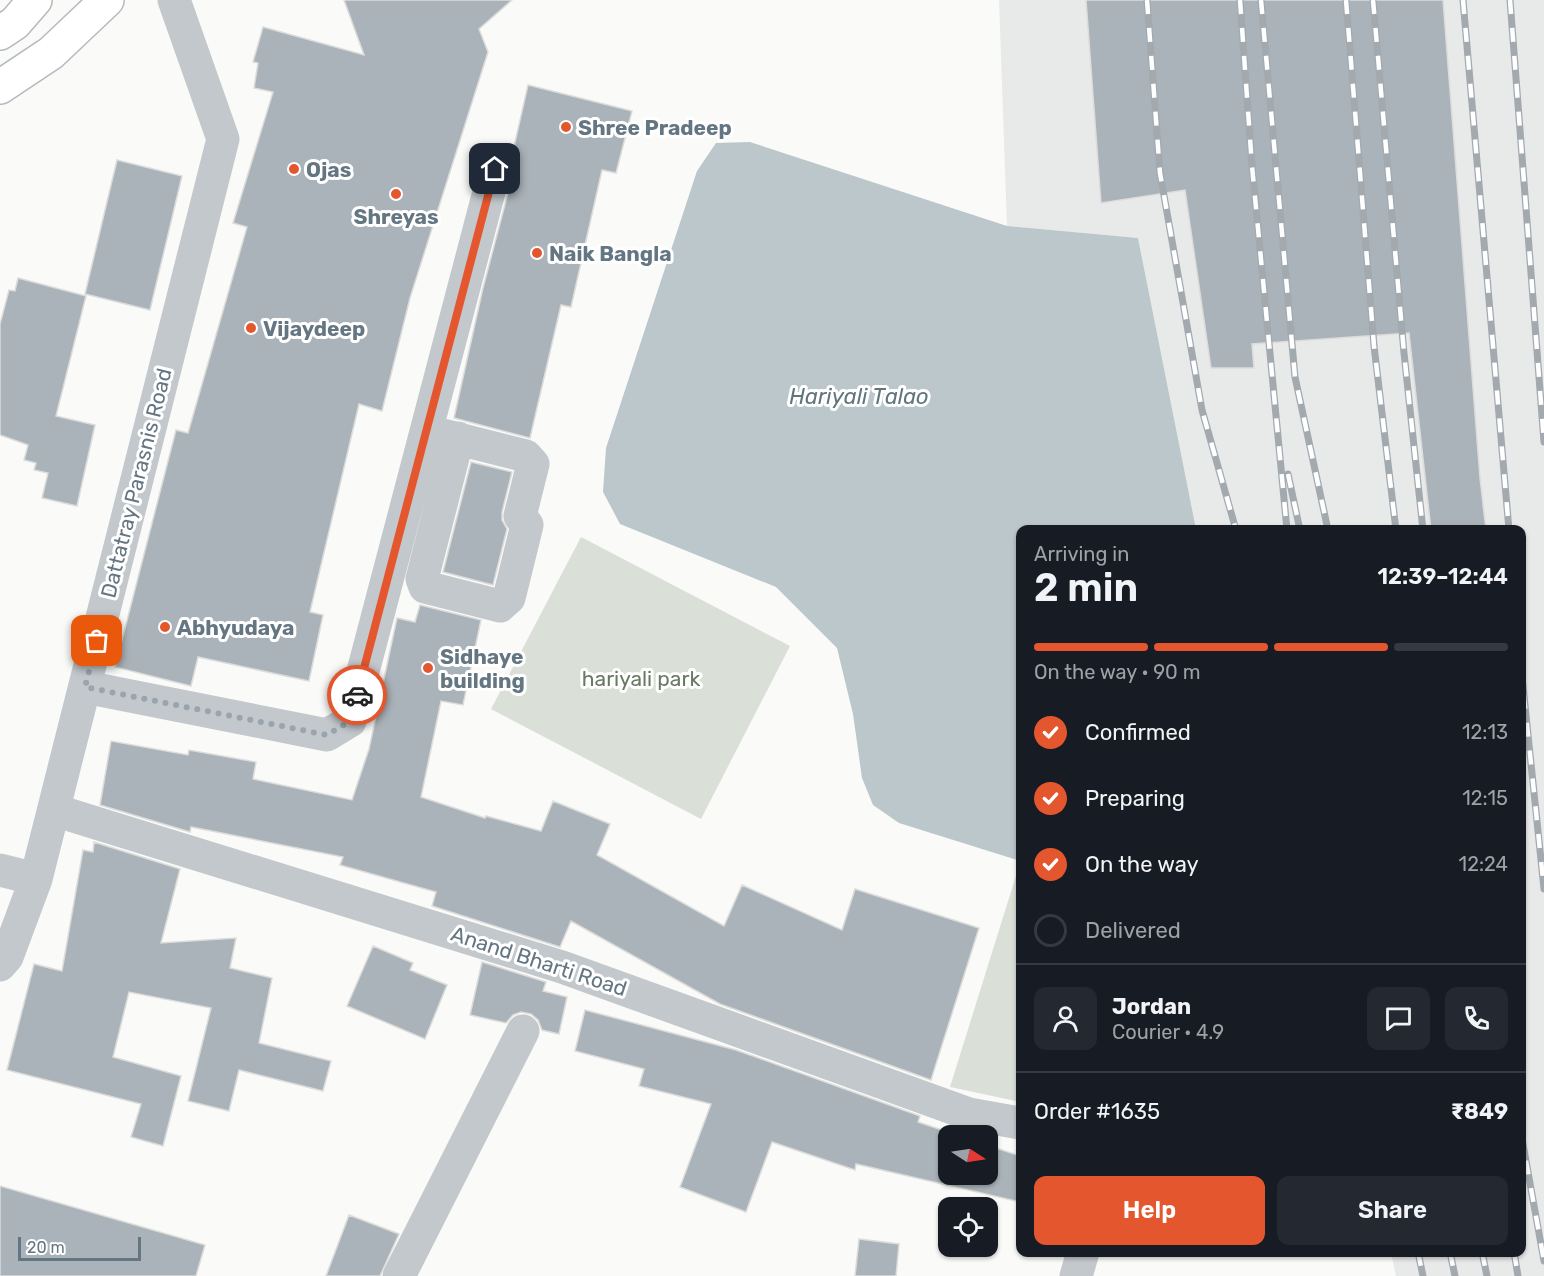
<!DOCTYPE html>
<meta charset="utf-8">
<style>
:root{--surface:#171b24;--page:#242831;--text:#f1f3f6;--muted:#9ea1a6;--line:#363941;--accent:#e4572e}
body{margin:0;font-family:Rubik,sans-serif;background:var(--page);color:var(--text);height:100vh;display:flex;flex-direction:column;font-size:22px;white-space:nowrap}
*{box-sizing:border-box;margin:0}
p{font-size:20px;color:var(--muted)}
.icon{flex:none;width:33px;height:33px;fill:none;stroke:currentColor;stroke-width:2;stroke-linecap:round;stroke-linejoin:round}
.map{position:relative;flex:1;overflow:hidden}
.drawer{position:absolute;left:1016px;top:525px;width:510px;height:732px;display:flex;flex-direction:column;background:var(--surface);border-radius:12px;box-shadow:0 2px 4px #0004}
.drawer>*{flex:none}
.needle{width:39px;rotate:102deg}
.controls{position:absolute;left:938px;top:1125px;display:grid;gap:12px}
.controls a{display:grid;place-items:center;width:60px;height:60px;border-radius:12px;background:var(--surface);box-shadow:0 2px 4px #0004;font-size:30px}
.scale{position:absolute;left:18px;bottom:15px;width:123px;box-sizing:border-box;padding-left:6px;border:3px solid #657683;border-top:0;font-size:16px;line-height:21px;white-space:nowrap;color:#657683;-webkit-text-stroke:4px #fff;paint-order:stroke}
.pin{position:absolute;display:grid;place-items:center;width:51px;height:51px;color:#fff;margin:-26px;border-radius:12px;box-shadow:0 3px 9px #0006}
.courier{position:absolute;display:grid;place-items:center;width:60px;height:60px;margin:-30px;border:4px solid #e4572e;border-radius:50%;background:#fff;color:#222;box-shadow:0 2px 8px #0007}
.head em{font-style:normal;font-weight:600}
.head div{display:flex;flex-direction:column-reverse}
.head{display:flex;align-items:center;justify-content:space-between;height:102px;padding:0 18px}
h1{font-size:39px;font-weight:600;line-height:45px}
.bar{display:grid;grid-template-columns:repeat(4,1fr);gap:9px 6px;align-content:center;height:72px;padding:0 18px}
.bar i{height:8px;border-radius:4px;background:var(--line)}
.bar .on{background:var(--accent)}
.bar p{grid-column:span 4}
.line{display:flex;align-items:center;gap:15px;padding:0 18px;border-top:2px solid var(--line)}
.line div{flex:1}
.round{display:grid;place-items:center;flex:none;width:63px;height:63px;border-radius:12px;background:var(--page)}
ol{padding:0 18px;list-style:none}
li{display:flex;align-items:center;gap:18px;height:66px}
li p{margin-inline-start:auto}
li .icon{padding:6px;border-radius:50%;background:var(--accent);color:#fff;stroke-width:4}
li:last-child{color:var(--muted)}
li i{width:33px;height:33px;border:3px solid var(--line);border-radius:50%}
.primary-button{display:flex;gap:12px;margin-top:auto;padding:12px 18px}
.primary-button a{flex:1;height:69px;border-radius:12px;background:var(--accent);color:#fff;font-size:24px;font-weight:600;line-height:69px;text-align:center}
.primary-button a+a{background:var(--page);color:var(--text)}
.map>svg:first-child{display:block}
</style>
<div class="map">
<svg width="1544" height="1276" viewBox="0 0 1544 1276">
<rect width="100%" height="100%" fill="#fafaf8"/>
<path fill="#e8e9e9" d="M999,0H1544V1276H1396L1391,1253L1521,1252V530L1196,529L1138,238L1007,226Z"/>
<path fill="#dadfd7" d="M581,537L790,646L701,819L491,709Z
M1019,866H1020V1102L950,1087Z"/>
<path fill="#bbc7cb" d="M750,142L1007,226L1138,238L1196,529L1020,530V861L899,823L873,805L862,778L853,714L837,648L776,587L620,524L603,492L606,448L697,171L716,143Z"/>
<path fill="#aab3b9" stroke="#dcdcda" stroke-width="1.5" d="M344,0H512L479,29L488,52L410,298L382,411L359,404L310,612L323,615L309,681L198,657L191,686L115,667L176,430L188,433L247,227L233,223L273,92L254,88L258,63L253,62L263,27L364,55Z
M1086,0H1443L1480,478L1486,530H1431L1409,333L1252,344L1254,368H1211L1185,190L1101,203Z
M528,85L632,111L616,173L602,170L571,307L561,305L530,438L454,418L483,288L513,174L511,160Z
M117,160L182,176L150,310L85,294Z
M18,278L86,296L56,416L95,425L77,506L42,498L48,473L34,470L36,463L24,460L28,445L0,435V324L9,290L15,291Z
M471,462L512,472L502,512V520L507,529L493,585L443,572Z
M420,605L481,620L463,705L441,701L421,797L485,818L486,816L541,831L553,801L610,824L597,855L724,926L742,885L842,930L855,889L979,928L931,1080L720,1004L571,921L560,947L432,906L436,892L340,865L343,857L191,827L190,832L100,805L111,741L188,755L189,750L256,762L253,779L352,800L369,749L397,618L415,622Z
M94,842L180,869L161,943L236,938L230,968L272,978L259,1043L331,1061L323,1091L239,1070L229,1111L188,1101L211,1008L129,992L113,1057L181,1076L163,1146L131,1137L141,1104L7,1070L34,964L62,971L83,850L93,852Z
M373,946L413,963L410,970L447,985L425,1039L347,1006Z
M482,962L546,982L543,991L567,997L559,1034L542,1030L538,1020L531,1014L521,1012L513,1015L506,1023L470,1015Z
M585,1010L736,1050L920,1116L918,1122L960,1136H948V1174H987V1145L1020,1156V1202L856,1164L855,1170L772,1142L746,1212L680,1187L711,1104L639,1086L644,1069L575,1051Z
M0,1186L205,1245L196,1276H0Z
M349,1215L399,1234L380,1276H326Z
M859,1239L899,1244L896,1276H855Z"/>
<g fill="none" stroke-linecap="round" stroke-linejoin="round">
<defs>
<path id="major" d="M0,33L15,23L35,0
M0,87L51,53L107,0"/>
</defs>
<use href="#major" stroke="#b5babe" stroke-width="36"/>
<path stroke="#c3c8cc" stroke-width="33" d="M427,431L526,456L533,464L520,516L527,525L509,598L500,606L425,587L422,579L458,438
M85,687L327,735L350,721L495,169
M54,810L562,967L969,1114L1020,1123
M0,870L36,879
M0,965L7,957L36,879L223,139L174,0
M399,1276L523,1031
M1076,1276L1083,1252"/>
<use href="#major" stroke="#fff" stroke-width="33"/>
<defs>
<path id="rail" d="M1147,0L1160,173L1202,410L1236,530
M1240,0L1252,166L1287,530
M1261,0L1295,377L1328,530
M1346,0L1374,346L1396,530
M1373,0L1404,353L1423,530
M1463,0L1509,530
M1510,0L1544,442
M1288,474L1300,530
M1521,667L1544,889
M1521,1133L1544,1261
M1418,1252L1423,1276
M1450,1252L1455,1276
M1482,1252L1487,1276
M1514,1252L1518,1276"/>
</defs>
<use href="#rail" stroke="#a2aab0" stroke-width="7"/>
<use href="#rail" stroke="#fff" stroke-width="4.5" stroke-dasharray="14" stroke-linecap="butt"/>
</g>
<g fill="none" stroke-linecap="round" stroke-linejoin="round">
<path stroke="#99a4ac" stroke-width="6" stroke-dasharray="0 10.8" d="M97,641L85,687L327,735L350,721L357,695"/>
<path stroke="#e4572e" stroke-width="8" d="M357,695L495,169"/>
</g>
<g fill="#e4572e" stroke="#fff" stroke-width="2">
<circle cx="566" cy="127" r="6"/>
<circle cx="294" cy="169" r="6"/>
<circle cx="396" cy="194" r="6"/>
<circle cx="537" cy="253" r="6"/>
<circle cx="251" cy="328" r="6"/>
<circle cx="165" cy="627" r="6"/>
<circle cx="428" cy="668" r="6"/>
</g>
<g text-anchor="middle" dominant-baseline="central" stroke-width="6" stroke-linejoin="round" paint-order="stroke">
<g font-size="21" font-weight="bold" fill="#657683" stroke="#fff" text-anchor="start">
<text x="578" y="127">Shree Pradeep</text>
<text x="306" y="169">Ojas</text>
<text x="396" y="216" text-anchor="middle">Shreyas</text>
<text x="549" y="253">Naik Bangla</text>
<text x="263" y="328">Vijaydeep</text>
<text x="177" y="627">Abhyudaya</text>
<text x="440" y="656">Sidhaye<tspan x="440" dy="24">building</tspan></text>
</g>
<g font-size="21" fill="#657683" stroke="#fff">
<text transform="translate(136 483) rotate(-76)">Dattatray Parasnis Road</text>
<text transform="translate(539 961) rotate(18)">Anand Bharti Road</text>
</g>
<g font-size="21" fill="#687a64" stroke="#fff">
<text x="641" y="678">hariyali park</text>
</g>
<g font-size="22" font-style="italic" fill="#60757c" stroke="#fff">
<text x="859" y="396">Hariyali Talao</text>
</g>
</g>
</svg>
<div class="controls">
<a><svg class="needle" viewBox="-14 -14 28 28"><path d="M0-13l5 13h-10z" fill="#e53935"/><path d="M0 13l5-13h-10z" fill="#9ea1a6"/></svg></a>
<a><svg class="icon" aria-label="locate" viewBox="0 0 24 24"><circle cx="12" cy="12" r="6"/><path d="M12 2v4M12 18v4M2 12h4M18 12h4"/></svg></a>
</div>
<div class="scale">20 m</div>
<div class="pin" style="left:97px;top:641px;background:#ea580c"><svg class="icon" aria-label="bag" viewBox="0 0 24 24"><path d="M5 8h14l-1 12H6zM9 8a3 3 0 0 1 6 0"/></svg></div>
<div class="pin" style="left:495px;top:169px;background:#1f2937"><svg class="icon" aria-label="home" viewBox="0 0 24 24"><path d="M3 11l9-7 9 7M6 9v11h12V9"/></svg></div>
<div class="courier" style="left:357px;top:695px"><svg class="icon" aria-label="car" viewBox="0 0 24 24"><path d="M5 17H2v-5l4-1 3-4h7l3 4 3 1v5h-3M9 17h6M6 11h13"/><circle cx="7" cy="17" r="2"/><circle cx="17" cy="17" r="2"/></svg></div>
<section class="drawer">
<div class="head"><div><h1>2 min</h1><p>Arriving in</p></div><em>12:39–12:44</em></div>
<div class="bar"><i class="on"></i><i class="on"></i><i class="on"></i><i></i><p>On the way · 90 m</p></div>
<ol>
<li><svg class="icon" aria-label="check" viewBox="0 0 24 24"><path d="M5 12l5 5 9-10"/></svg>Confirmed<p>12:13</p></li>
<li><svg class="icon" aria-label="check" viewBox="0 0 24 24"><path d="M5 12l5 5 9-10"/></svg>Preparing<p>12:15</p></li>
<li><svg class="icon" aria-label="check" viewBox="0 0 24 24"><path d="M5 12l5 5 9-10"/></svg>On the way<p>12:24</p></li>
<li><i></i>Delivered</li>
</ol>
<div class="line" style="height:108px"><a class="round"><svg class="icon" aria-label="person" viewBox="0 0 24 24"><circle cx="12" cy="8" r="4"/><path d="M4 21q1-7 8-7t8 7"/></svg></a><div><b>Jordan</b><p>Courier · 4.9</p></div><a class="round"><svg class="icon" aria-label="chat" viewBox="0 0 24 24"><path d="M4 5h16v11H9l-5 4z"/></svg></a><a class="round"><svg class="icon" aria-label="phone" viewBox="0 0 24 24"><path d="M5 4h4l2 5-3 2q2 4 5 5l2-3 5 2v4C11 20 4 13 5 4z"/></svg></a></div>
<div class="line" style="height:78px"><div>Order #1635</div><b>₹849</b></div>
<div class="primary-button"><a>Help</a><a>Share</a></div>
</section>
</div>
